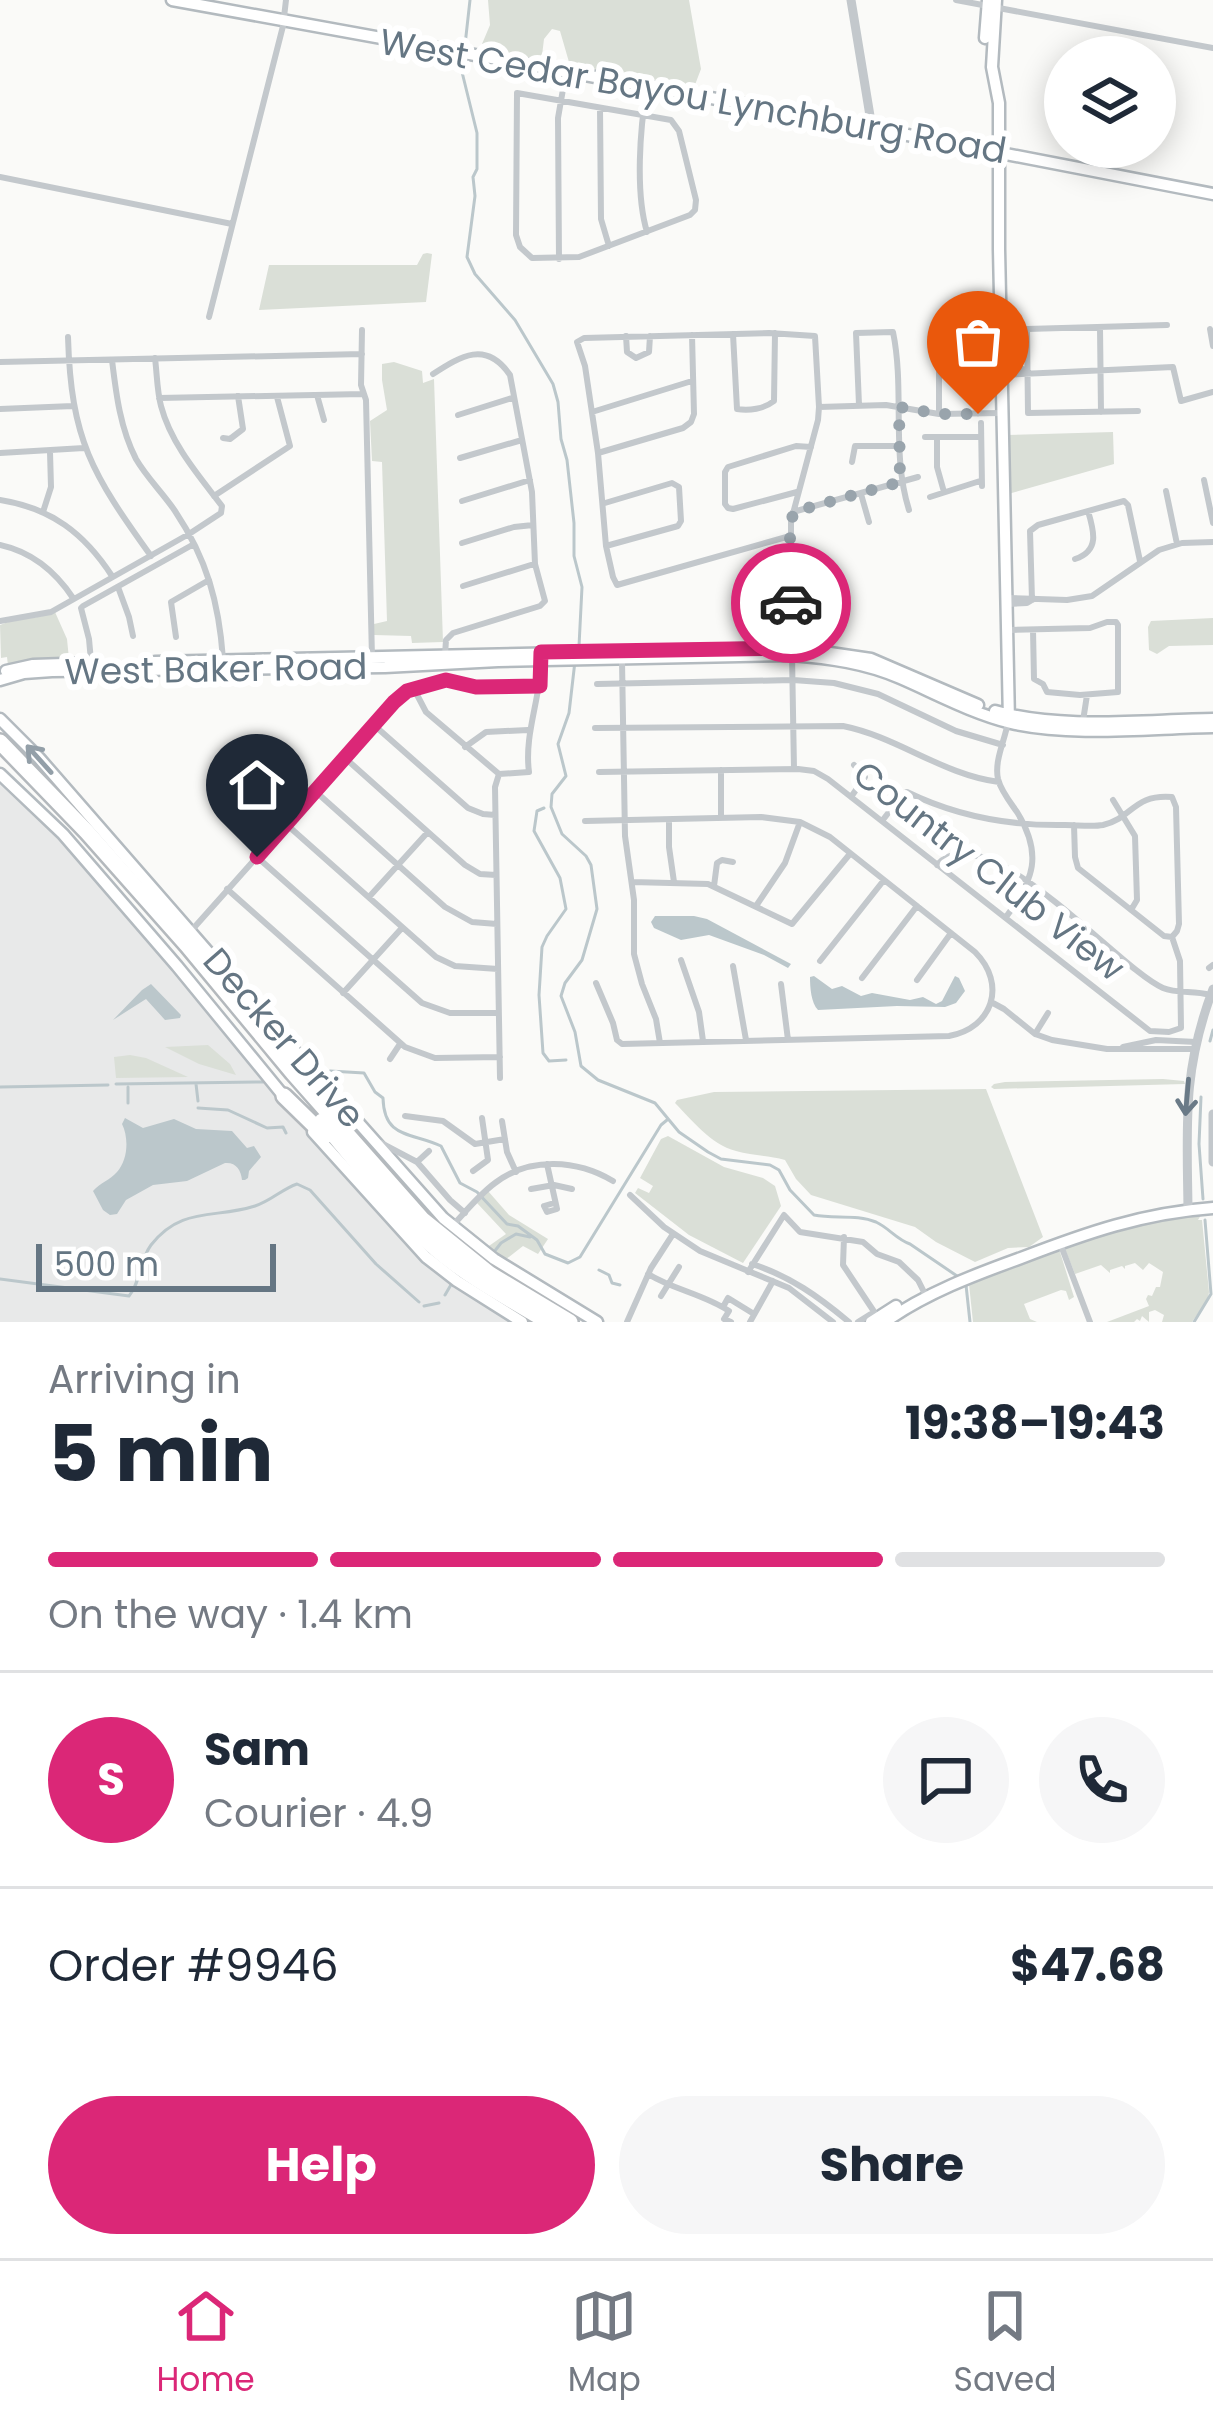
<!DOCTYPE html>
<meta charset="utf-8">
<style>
:root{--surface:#fff;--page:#f6f6f7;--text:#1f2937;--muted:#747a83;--line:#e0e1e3;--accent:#db2777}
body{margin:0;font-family:Poppins,sans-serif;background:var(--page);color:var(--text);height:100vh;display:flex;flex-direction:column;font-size:45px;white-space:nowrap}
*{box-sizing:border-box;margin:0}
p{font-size:39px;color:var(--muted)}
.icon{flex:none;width:66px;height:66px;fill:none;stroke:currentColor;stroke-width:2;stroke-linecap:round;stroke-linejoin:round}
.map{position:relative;height:1322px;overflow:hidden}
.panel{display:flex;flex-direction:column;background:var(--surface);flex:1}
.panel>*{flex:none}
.controls{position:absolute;left:1044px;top:36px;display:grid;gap:24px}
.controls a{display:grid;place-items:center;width:132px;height:132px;border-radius:50%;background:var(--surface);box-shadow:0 6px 30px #0003;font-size:60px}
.scale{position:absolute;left:36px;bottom:30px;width:240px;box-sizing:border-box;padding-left:12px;border:6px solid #657683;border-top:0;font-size:33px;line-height:42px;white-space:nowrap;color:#657683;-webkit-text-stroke:9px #fff;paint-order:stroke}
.pin{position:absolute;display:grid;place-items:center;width:102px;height:102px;color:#fff;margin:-123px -51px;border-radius:50% 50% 50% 0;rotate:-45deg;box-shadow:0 0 12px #0007}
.pin .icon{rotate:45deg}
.courier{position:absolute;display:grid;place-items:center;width:120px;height:120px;margin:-60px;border:9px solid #db2777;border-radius:50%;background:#fff;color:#222;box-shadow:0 3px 15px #0007}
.overview em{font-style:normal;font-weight:700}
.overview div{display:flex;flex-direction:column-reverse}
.overview{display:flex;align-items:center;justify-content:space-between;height:204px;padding:0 48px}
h1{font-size:78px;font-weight:700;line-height:90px}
.bar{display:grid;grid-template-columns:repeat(4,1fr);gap:18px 12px;align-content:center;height:144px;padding:0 48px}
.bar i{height:15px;border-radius:9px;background:var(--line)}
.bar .on{background:var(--accent)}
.bar p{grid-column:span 4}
.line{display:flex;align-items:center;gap:30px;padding:0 48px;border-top:3px solid var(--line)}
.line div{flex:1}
.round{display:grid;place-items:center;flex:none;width:126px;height:126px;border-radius:63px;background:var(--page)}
.cta{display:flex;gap:24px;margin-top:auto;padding:24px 48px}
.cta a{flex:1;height:138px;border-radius:72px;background:var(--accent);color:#fff;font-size:48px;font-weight:700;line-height:138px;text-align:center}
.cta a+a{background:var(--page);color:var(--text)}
.tab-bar{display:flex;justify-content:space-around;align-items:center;height:168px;border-top:3px solid var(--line);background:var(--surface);font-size:33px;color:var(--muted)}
.tab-bar a{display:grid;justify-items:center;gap:6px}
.tab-bar .on{color:var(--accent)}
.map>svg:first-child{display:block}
</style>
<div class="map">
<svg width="1213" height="1322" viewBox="0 0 1213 1322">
<rect width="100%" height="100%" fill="#fafaf8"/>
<path fill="#e8e9e9" d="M0,777L38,816L127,915L394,1231L417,1254L517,1322H0Z"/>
<path fill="#dadfd7" d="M488,0H689L701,69L693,90L571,69L560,31L552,29L544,39L541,64L486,52L485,46L482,44L490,25Z
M427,253L432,254L426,302L259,310L269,265H417L423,254Z
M394,362L422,371L423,383L434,379L443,642L412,643L411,636L374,635V624L387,621L382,462L372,461L370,421L387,410L382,380V364Z
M1113,432L1114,464L1008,494L1007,435Z
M55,612L67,639L69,659L8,666L7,657L1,658L0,625C18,617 37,620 55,612Z
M1213,618V645L1169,646L1157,654L1149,650L1148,627L1151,621Z
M208,1045L230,1064L236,1075L199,1064L165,1047Z
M130,1055L146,1058L188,1077L116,1078L114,1057Z
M1163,1079L1184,1081L1185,1084L994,1089L991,1087L994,1084L1005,1082Z
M986,1089L1043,1237L1029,1247L1008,1248L975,1262L936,1242L915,1227L811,1195L796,1179L785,1160C769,1155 752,1156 736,1151C710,1144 692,1120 675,1103L677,1100L714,1092Z
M668,1136L724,1167L763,1178L775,1186L781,1206L743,1263L689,1235L635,1193L638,1188L649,1193L653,1186L640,1178L661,1139Z
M488,1191L509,1215L548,1239L538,1254L523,1246L505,1260L486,1248L506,1234L477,1203Z
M1184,1215L1186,1217L1201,1215L1198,1220H1202L1209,1292L1208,1299L1192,1322H1162L1164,1315L1155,1310L1149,1312V1322L1142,1316L1140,1321L1137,1319L1134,1322H1107L1149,1306L1146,1299L1148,1295L1152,1296L1156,1287H1160L1163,1272L1149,1263L1143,1270L1135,1263L1125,1266V1269L1122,1266L1110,1270V1273L1101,1265L1075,1274L1065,1249L1066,1245L1109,1230Z
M1057,1250L1060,1252L1074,1297L1069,1300L1066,1291L1061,1290L1024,1304L1030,1319L1037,1322H973L969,1284Z"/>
<path fill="#bbc7cb" d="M655,916H694L707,919L791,964L788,968L764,955L709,935L681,940L654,928L651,922Z
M814,976L832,989L842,986L861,996L872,993L910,1000L923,997L936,1004L942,1001L955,976L959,978L965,991L956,1003L945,1007L897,1006L818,1010C811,1003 810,987 810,977Z
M151,984L181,1015L180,1018L165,1020L146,999L113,1020L142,990Z
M125,1118L143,1128L174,1119L196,1129L232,1131L247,1148L254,1146L261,1157L249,1171L248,1178L245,1180H242C241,1170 236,1162 225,1163L187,1181L153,1185L126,1200L117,1214L110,1215L103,1210L93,1191C100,1183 110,1180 117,1172C128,1160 129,1138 122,1124Z"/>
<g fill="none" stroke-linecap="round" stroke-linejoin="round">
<path stroke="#bbc7cb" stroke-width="3" d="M470,0L462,72L477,133V169L473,177L475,196L467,257L475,274L515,320L553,384L558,402L561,439L567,460L574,523V556L582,587L579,646
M575,661L569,713L558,744L566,776L552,794L551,807L562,834L586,856L591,865L597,909L582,960L565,983L561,996L575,1032L581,1066L598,1080L655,1103L679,1132L708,1152L721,1159L770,1165L779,1170L790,1190L814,1215C834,1219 857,1214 876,1222C889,1228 896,1239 910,1244L960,1278
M544,808L537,811L534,831L560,878L566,909L547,936L542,947L539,995L543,1053L549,1061L566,1060
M1210,1041L1213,1030
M325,1078L330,1071L364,1073L375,1092L383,1098C384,1139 411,1132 441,1146L460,1183L477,1192L507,1224L518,1226L537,1240L545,1254L568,1263L580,1257L661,1125L667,1120
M116,1084L263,1082
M196,1084L198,1101
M0,1087L108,1085
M1201,1097L1199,1144L1203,1199
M128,1103V1087
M198,1108L228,1110L267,1128L283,1127L286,1133
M494,1252L501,1243L516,1234L530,1237
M599,1270L609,1275L612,1283L620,1285
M0,1279L129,1296C141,1282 139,1261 151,1245C181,1206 215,1219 255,1206C271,1201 282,1189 297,1184L310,1190L376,1264L419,1302
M966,1285L970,1322
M445,1295L452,1283
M424,1306L439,1303
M1194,1322L1211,1294L1205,1220"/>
<defs>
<path id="secondary" d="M172,0L799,114L1213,194
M996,0L992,67L999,103V249L1009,721
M985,38L988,0
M155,662L796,648L871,659L978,705
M6,671L33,665L94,663
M0,680L24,673L52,671L385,667L498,661L792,655C829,658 866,663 900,678C937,694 971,713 1011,723C1072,737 1150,728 1213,727
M995,711C1062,730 1143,720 1213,719
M0,719L39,758L249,999
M0,774L63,834L177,966L286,1099
M293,1049L443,1218L494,1259L597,1322
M313,1132L426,1257L457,1281L522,1322
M871,1322L896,1306
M885,1322C926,1293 974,1275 1021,1258C1086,1233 1143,1213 1213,1208"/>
<path id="motorway" d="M0,742L87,832L187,945L293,1073L422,1219L490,1274L570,1322
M247,997L293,1058
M284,1096L325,1136
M322,1121C359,1165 394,1211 436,1249C470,1278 510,1299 548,1322"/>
</defs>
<use href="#secondary" stroke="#b3babf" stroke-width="15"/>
<use href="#motorway" stroke="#b4b9bd" stroke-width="20"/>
<path stroke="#c3c8cc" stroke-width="6" d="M956,0L1213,48
M517,93L671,120L679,131L696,200L695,210L690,215L579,257L532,258L520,247L516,235Z
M600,108L601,219L609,246
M0,177L232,224
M647,232C635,192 640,128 647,87
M559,259L558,118L566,72
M209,317L283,26L286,0
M1100,328L1101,412
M1210,329L1213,346
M362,330L361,385L366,400L372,658
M733,334L737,409C749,411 764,409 774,401L775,333
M626,336L627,352L636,358L649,352L650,336
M68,337C71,440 92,474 151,556
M112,360C116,393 120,428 136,459C147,478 163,493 175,511C207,559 219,603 223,659
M0,362L362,354
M1002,369H1023L1028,372
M433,374C461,356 486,340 510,375L532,492L535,564L545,601L540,606L453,633L446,640L445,655
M1002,375L1173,367L1181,401L1213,392
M317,395L324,420
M159,398L363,394
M859,405L856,333L893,332C905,390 891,453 909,510
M819,407L886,405L939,414L1001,413
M0,409L73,406
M1138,411L1028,413L1027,329L1167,325
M592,412L692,381
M939,414V332L943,329H972L978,337V414
M458,415L512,398
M981,423L982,486
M925,437H980
M223,438L230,439L243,429L238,396
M937,438V467L944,492
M0,453L84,448
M598,453L683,428L691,422L694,414L692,335
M460,458L522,440
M852,462L855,446H900
M1204,480L1213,523
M1166,491L1177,544
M797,492L733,509L728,508L725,504V472L728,467L796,446L811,447
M861,494L869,522
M214,496L290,446L277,397
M930,497L980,481
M0,500C51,508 84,533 112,576
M462,501L530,480
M605,503L672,483L679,487L681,521L678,526L606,546
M43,512L51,487L50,452
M793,512L918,477
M790,536L617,585L613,577L606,546L598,453L585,366L577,342L584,338L769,333L815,336L819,407L818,420L791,521V607C787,622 786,641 792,655L794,769
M462,543L514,527L533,525
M0,545C32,552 55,571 73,598
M1075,559C1100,551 1094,531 1088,511
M463,586L534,564
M118,587L129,617L133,636
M1008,598L1067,600L1092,596L1159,550L1182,543L1213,542
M1032,600L1030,531L1038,525L1124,501L1128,505L1140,561
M1008,604L1027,603L1032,600
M792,610L796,618L795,650
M0,621L51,612L189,534L221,513L222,506C199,476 171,444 161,406C157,391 157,374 155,358
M1010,630L1090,628L1107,622H1116L1118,625V692L1080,695L1047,692L1043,684L1034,679L1033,630
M176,637L171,602L209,580
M91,661L89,639L81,608L83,606L194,544
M622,661L625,836L634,900V954L642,984L656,1019L660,1043
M597,684L793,680L834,683L878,694L956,731L1003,745
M414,689L426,712L499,774
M1083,721L1087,695
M375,726L468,808L483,814L495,815
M595,728L843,726C898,737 943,775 999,782
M465,747L486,732L528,730
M345,758L465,865L480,874L496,875
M721,770V817
M599,772L798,769L814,771L828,779L1150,1031L1169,1032L1181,1028L1180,961L1172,937L1177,931L1179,924L1176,807L1172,797C1133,794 1133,818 1103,825C1092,827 1077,825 1065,825C1009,826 958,817 907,792L903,794L882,821
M315,791L445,907L472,922L497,924
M851,797L865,777L854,765
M1113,800L1135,836L1137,900L1131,910
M669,820V847L674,882
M585,821L761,817L800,822L830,837L975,952C1007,984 993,1028 949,1036L622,1044L617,1040L613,1023L596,983
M286,824L436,957L455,966L498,969
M1074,825L1075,857L1078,868L1164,936L1172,937
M257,857L422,1003L450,1013H498
M937,865C986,811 1117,968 1163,988C1177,994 1195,990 1210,995
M632,882L708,884L792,924L849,855
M714,886L717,863L722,860L733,862
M227,889L405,1047L435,1058L500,1057
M369,897L427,833
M756,906L785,863L800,822
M1006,917C1034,880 1043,854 1017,812C1010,802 1001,791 998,779C994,761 1005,740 1008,722
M191,931L401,695L446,680L476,687L540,686
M681,960L699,1012L703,1041
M820,961L884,880
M733,966L746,1040
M1209,968L1213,965
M862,978L917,906
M917,980L951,933
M781,984L788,1040
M343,993L401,929
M991,1002L1004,1009L1035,1034L1052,1040L1107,1049H1195
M1035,1034L1048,1013
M1123,1047L1156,1040L1196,1042
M390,1059L400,1044
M500,1078L495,787L499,774L529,772C524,735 540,700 541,663
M405,1116L443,1121L475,1144L505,1139
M502,1121L507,1152L516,1172
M381,1143L417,1162L450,1200L465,1213
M417,1162L429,1151
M547,1164L557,1209L547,1212L544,1206L554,1203
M473,1171L488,1160L482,1118
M531,1189L554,1185L572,1189
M630,1195L664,1227L700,1251L789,1288L833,1322
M454,1224C467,1210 480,1194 495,1183C530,1156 578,1160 613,1181
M844,1237L843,1265L873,1310
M1060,1243L1090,1322
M752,1264C790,1276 819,1297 849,1322
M748,1272L784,1215L800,1232L863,1242L877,1254L899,1262L918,1280L927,1298
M648,1274C674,1290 703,1294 729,1311L724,1319L731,1322
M661,1296L679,1267
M723,1307L728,1298L754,1314
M627,1322L651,1268L673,1234
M750,1322L773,1281
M858,1322L874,1312"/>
<path stroke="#c3c8cc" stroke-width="9" d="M851,0L872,128
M1213,1114V1162
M1188,1209C1187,1125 1182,1071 1213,989"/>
<use href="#secondary" stroke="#fff" stroke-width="10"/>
<use href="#motorway" stroke="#fff" stroke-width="15"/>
</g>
<defs><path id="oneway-shaft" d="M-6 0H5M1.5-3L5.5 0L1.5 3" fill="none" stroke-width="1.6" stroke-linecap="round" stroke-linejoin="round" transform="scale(3)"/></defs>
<use stroke="#939fa8" href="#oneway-shaft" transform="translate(39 759) rotate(-132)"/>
<use stroke="#6a7a87" href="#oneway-shaft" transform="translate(1187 1097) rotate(95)"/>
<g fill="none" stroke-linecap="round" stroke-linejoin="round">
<path stroke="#99a4ac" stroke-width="12" stroke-dasharray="0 21.6" d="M791,603L790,536L793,512L900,482L899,407L939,414H978"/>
<path stroke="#db2777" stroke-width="15" d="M257,857L394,702L407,691L446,680L476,687L540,686L541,652L789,648L791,603"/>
</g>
<g text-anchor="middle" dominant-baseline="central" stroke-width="12" stroke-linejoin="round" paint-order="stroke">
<g font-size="36" fill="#657683" stroke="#fff">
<text transform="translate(693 96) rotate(10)">West Cedar Bayou Lynchburg Road</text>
<text transform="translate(216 669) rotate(-1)">West Baker Road</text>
<text transform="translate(989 871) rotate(38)">Country Club View</text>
<text transform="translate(284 1038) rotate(49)">Decker Drive</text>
</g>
</g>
</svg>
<div class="controls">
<a><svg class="icon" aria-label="layers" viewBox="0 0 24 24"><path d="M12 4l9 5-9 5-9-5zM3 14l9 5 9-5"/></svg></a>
</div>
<div class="scale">500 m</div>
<div class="pin" style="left:978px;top:414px;background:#ea580c"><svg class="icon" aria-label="bag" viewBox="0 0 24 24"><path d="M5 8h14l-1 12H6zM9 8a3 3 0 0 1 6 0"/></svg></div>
<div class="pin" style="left:257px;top:857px;background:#1f2937"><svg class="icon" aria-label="home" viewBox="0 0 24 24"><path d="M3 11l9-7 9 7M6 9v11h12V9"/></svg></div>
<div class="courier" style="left:791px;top:603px"><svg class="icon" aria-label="car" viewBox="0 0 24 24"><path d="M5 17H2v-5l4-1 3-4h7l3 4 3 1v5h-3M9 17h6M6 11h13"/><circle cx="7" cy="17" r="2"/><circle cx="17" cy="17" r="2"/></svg></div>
</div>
<section class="panel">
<div class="overview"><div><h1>5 min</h1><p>Arriving in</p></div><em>19:38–19:43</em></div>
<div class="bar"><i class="on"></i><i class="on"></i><i class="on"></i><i></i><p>On the way · 1.4 km</p></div>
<div class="line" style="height:216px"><b class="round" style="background:var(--accent);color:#fff">S</b><div><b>Sam</b><p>Courier · 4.9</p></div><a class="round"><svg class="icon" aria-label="chat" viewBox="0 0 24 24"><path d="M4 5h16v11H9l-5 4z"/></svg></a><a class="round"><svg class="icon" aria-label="phone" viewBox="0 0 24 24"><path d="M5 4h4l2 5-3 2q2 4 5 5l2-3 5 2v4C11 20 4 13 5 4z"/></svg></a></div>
<div class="line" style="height:156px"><div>Order #9946</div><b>$47.68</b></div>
<div class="cta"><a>Help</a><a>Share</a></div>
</section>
<nav class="tab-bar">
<a class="on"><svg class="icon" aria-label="home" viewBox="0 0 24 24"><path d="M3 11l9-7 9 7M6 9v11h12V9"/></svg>Home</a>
<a><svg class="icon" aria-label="map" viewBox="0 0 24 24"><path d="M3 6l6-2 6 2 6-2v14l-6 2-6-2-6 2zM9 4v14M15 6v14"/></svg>Map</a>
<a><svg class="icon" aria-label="saved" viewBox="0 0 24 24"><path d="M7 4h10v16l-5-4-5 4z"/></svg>Saved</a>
</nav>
